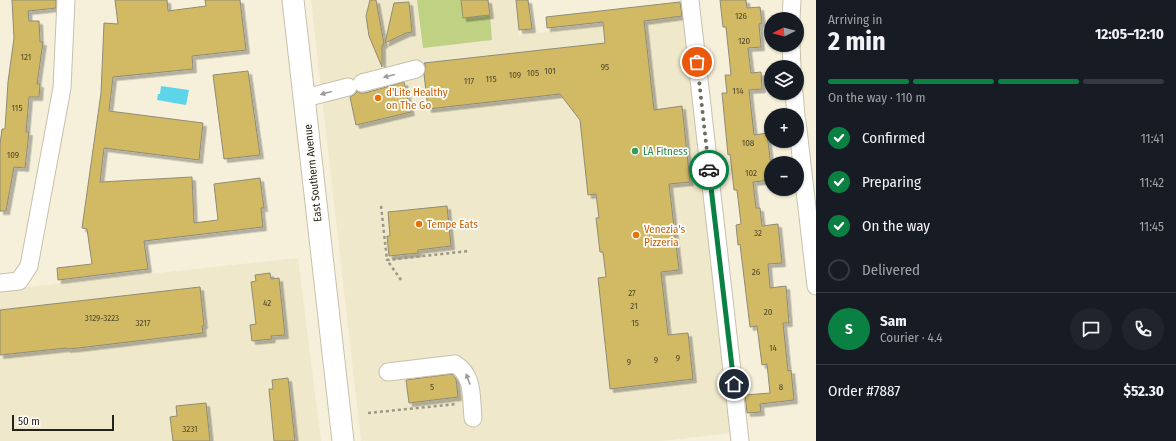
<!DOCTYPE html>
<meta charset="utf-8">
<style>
:root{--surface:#171b24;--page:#20242c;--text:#f1f3f6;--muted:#9ea1a6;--line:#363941;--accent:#0b8043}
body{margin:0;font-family:"Fira Sans Condensed",sans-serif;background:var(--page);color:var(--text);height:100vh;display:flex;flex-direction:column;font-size:15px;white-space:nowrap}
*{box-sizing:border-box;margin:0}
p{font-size:13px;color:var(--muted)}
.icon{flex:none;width:22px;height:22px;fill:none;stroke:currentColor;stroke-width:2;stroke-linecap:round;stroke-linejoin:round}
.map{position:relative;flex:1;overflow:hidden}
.drawer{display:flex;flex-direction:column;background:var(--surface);width:360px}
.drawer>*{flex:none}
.needle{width:26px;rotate:264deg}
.buttons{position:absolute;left:764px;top:12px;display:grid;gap:8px}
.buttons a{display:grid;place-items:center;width:40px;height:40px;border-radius:50%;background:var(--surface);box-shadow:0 1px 3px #0004;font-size:20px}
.scale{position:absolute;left:12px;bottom:10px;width:102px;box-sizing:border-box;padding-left:4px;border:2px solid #25231c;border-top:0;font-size:11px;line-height:14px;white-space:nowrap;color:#25231c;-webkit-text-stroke:3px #fefdf9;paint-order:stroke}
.pin{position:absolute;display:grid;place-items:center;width:34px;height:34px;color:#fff;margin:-17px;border:2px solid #fff;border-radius:50%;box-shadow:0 1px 4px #0007}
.courier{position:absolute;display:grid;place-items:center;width:40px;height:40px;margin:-20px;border:3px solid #0b8043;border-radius:50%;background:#fff;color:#222;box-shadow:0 1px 5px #0007}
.headline em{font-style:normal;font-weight:700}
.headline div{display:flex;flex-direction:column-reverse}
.headline{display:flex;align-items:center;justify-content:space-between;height:68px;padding:0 12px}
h1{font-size:26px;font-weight:700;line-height:30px}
.bar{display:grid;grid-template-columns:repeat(4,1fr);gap:6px 4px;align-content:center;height:48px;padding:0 12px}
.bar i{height:5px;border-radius:3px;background:var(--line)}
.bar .on{background:var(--accent)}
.bar p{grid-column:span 4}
.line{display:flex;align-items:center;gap:10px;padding:0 12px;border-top:1px solid var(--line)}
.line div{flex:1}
.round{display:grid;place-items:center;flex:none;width:42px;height:42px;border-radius:21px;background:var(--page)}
ol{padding:0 12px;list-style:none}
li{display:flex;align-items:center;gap:12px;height:44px}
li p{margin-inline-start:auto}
li .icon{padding:4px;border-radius:50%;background:var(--accent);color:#fff;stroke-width:4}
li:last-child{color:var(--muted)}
li i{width:22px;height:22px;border:2px solid var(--line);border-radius:50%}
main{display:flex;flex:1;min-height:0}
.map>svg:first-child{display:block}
</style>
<main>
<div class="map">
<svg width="816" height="441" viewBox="0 0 816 441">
<defs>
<filter id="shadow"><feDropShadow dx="3.5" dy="3.5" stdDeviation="0" flood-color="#0004"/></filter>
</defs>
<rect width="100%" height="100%" fill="#f6f0db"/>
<path fill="#efe8cb" d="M311,0H516L519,35L692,15L739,432L662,441H361Z
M298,258L321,441H0V290Z"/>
<path fill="#bfd182" d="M417,0H461L463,18L490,15L492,40L423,48Z"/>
<path fill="#5cd4ea" d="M161,86L189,90L186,105L157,100L158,94H160Z"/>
<path fill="#d1ba63" stroke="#908b77" filter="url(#shadow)" d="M12,0H56V8L28,11L29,21H39L40,42H43L37,84H40L39,97H29L26,132H29L25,168L14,167L6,211H0V144L2,129H5L8,82L14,38Z
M115,0H167L168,11L206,6L205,0H240L246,50L192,56L193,69L113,77L109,111L203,123L199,160L104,148L100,182L192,177L194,223L218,220L214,184L260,178L264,208H261L263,227L144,241L148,269L58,280L57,268L92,264L87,229L82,228L101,93L104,23L118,24Z
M370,0H376L384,44L382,45V67L369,36L366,16Z
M461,0H488L490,15L463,18Z
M516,0H528L532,29L519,30Z
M720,0H746L747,8L760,7L762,23L759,24L761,47L748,48L751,73L761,72L762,89L749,90L754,135L767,133L771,167V180L753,182L756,208H760L762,226L778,224L782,263L768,264L770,288L786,286L789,323H783L788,371L791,370L794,400L760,404L761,412L747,413L745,395L770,393L767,364L762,365L757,326L750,327L740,244L738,245L736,225L741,224L737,190H734L730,154L728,155L722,93H727L725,75H731L726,27H723Z
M409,2L412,32L406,33L385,43L394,3Z
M680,2L682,16L644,21L654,110L682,106L690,182L669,184L679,270L661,272L668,335L688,333L693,379L610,389L598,278L606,277L603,252H600L596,218H599L596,194L588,195L580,120L560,94L428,109L424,74L426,67L424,63L605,43L603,22L547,28L546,17Z
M248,71L260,155L224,159L213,75Z
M404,82L411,112L356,125L350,97L355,94L357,91L360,93H365Z
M447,206L451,246L418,250V253L389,256L387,236H390L388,212Z
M270,273L271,279L279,278L285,335L271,336L272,339L252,341L250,325L256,324L251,282L256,281L255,275Z
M200,287L204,325L202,326L203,333L78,348L67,349L66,348L0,355V310Z
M452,374L456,379L458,397L409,403L406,380Z
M288,378L295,441H274L269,389H273L272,380Z
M206,403L210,441H173L170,417L177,416L176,406Z"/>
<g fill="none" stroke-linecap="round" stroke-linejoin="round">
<defs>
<path id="minor" d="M690,0L740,441
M791,19L792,0
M791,45L792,67
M362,83L416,69
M794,93L796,115
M305,98L348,87
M797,121L816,286
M0,283L19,281L29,266L62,88L66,0
M388,372L455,364C474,375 471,398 473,418"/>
<path id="major" d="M293,0L343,441"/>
</defs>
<use href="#minor" stroke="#c6c1ac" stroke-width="19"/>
<use href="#major" stroke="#c6c1ac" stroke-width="23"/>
<path stroke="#9b9788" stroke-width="2.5" stroke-dasharray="3 3" stroke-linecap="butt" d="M381,206L387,260
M401,280L387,260L469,251
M368,413L457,404"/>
<use href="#minor" stroke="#fff" stroke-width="17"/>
<use href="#major" stroke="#fff" stroke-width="21"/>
</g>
<defs><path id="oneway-solid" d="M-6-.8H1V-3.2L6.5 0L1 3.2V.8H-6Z"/></defs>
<g fill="#9d9c99">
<use href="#oneway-solid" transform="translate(389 76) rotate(166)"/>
<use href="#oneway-solid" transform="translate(326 93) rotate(165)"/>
<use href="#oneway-solid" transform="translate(468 379) rotate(-110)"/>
</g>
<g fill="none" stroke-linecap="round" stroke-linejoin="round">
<path stroke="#6e6b5f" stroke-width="4" stroke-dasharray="0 7.2" d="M697,62L709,170"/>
<path stroke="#0b8043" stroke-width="5" d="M709,170L734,384"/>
</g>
<g fill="#e8710a" stroke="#fefdf9" stroke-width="1.5">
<circle cx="378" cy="98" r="4"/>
<circle cx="419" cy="224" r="4"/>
<circle cx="636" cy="235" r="4"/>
</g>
<circle fill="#2e9e5b" stroke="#fefdf9" stroke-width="1.5" cx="635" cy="151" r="4"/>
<g text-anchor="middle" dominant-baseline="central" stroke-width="3.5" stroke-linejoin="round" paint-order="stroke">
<g font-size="9" fill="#50492e">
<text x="741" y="16">126</text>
<text x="744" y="41">120</text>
<text x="26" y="57">121</text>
<text x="605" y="67">95</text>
<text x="550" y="71">101</text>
<text x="533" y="73">105</text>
<text x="515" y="75">109</text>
<text x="491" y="79">115</text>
<text x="469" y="81">117</text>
<text x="738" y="91">114</text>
<text x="17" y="108">115</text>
<text x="748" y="143">108</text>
<text x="13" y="155">109</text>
<text x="751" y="173">102</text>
<text x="758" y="233">32</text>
<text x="756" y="272">26</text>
<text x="632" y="293">27</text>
<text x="267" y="303">42</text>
<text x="634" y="306">21</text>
<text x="768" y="312">20</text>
<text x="102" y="318">3129-3223</text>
<text x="143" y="323">3217</text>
<text x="635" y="323">15</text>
<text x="773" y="348">14</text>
<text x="678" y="358">9</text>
<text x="656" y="360">9</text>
<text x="629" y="362">9</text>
<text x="432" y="387">5</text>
<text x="781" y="387">8</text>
<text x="190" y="429">3231</text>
</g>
<g font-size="11" fill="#c56008" stroke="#fefdf9" text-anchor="start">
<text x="386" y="92">d'Lite Healthy<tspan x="386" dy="13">on The Go</tspan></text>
<text x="427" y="224">Tempe Eats</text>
<text x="644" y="229">Venezia's<tspan x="644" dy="13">Pizzeria</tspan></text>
</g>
<g font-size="11" fill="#27864d" stroke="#fefdf9" text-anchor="start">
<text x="643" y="151">LA Fitness</text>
</g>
<g font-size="11" fill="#25231c" stroke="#fefdf9">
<text transform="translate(313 173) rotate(-96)">East Southern Avenue</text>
</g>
</g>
</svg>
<div class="buttons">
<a><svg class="needle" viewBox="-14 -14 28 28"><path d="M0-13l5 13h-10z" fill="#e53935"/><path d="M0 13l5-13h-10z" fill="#9ea1a6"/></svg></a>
<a><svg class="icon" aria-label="layers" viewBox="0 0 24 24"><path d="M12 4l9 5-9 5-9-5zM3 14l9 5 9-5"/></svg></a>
<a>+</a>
<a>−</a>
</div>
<div class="scale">50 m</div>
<div class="pin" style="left:697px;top:62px;background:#ea580c"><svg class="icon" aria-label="bag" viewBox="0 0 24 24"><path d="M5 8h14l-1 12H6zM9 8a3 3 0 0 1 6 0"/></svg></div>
<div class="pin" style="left:734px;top:384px;background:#1f2937"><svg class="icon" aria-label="home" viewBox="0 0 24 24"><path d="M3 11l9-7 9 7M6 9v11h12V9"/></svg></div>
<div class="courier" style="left:709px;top:170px"><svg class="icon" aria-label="car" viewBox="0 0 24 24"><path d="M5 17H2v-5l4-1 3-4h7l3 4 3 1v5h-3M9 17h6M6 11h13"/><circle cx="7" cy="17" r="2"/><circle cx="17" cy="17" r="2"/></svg></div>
</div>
<section class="drawer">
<div class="headline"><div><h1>2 min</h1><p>Arriving in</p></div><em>12:05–12:10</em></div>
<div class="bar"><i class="on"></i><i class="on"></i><i class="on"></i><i></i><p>On the way · 110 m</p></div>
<ol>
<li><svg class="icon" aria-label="check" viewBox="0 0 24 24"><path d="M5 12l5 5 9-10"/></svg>Confirmed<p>11:41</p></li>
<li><svg class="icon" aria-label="check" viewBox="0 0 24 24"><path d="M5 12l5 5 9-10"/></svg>Preparing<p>11:42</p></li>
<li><svg class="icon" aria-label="check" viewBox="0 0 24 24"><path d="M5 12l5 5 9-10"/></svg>On the way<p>11:45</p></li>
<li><i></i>Delivered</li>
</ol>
<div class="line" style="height:72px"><b class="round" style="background:var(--accent);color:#fff">S</b><div><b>Sam</b><p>Courier · 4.4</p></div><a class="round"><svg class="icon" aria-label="chat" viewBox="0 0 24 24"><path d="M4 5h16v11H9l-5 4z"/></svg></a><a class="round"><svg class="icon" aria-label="phone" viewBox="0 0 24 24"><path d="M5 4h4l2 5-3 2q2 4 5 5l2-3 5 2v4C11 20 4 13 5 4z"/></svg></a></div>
<div class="line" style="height:52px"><div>Order #7887</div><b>$52.30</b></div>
</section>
</main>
